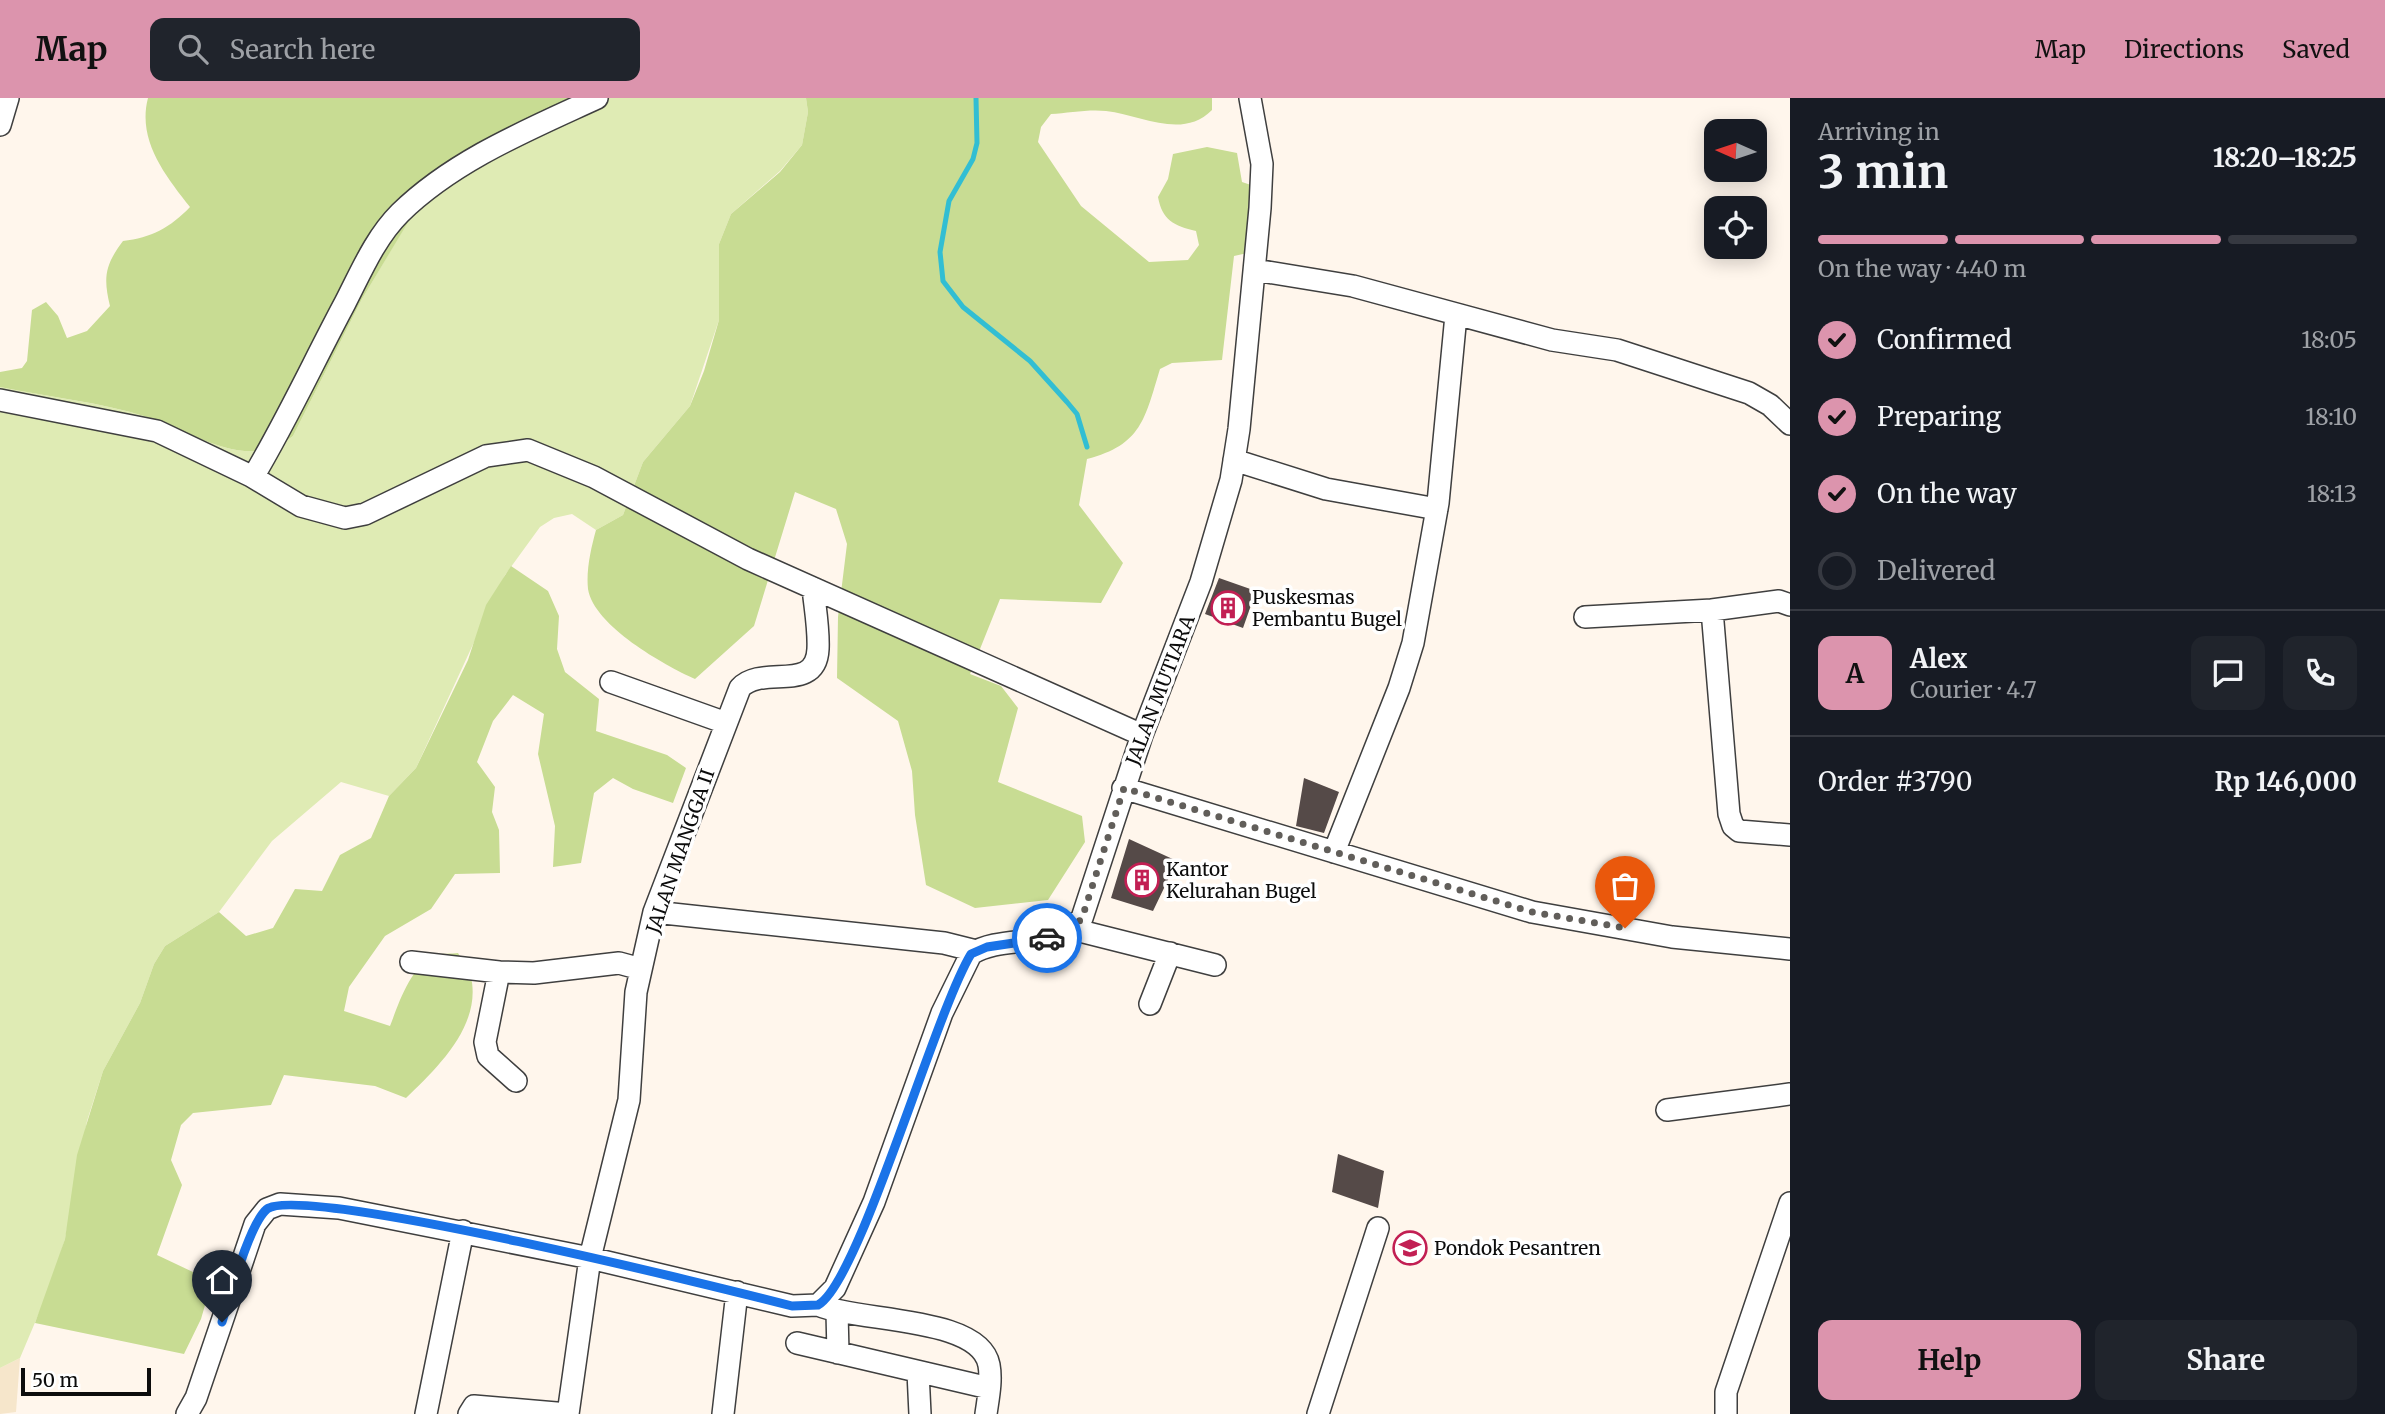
<!DOCTYPE html>
<meta charset="utf-8">
<style>
:root{--surface:#171b24;--page:#20242c;--text:#f1f3f6;--muted:#9ea1a6;--line:#363941;--accent:#dc94ad}
body{margin:0;font-family:Merriweather,serif;background:var(--page);color:var(--text);height:100vh;display:flex;flex-direction:column;font-size:26px;white-space:nowrap}
*{box-sizing:border-box;margin:0}
p{font-size:23px;color:var(--muted)}
.icon{flex:none;width:38px;height:38px;fill:none;stroke:currentColor;stroke-width:2;stroke-linecap:round;stroke-linejoin:round}
.map{position:relative;flex:1;overflow:hidden}
.panel{display:flex;flex-direction:column;background:var(--surface);width:595px}
.panel>*{flex:none}
.needle{width:46px;rotate:273deg}
.tools{position:absolute;left:1704px;top:21px;display:grid;gap:14px}
.tools a{display:grid;place-items:center;width:63px;height:63px;border-radius:14px;background:var(--surface);box-shadow:0 4px 18px #0003;font-size:35px}
.scale{position:absolute;left:21px;bottom:18px;width:130px;box-sizing:border-box;padding-left:7px;border:4px solid #0c0c0c;border-top:0;font-size:19px;line-height:24px;white-space:nowrap;color:#0c0c0c;-webkit-text-stroke:5px #fff;paint-order:stroke}
.pin{position:absolute;display:grid;place-items:center;width:60px;height:60px;color:#fff;margin:-72px -30px;border-radius:50% 50% 50% 0;rotate:-45deg;box-shadow:0 0 7px #0007}
.pin .icon{rotate:45deg}
.courier{position:absolute;display:grid;place-items:center;width:70px;height:70px;margin:-35px;border:5px solid #1a73e8;border-radius:50%;background:#fff;color:#222;box-shadow:0 2px 9px #0007}
.summary em{font-style:normal;font-weight:700}
.summary div{display:flex;flex-direction:column-reverse}
.summary{display:flex;align-items:center;justify-content:space-between;height:119px;padding:0 28px}
h1{font-size:46px;font-weight:700;line-height:52px}
.bar{display:grid;grid-template-columns:repeat(4,1fr);gap:10px 7px;align-content:center;height:84px;padding:0 28px}
.bar i{height:9px;border-radius:5px;background:var(--line)}
.bar .active{background:var(--accent)}
.bar p{grid-column:span 4}
.line{display:flex;align-items:center;gap:18px;padding:0 28px;border-top:2px solid var(--line)}
.line div{flex:1}
.round{display:grid;place-items:center;flex:none;width:74px;height:74px;border-radius:14px;background:var(--page)}
ol{padding:0 28px;list-style:none}
li{display:flex;align-items:center;gap:21px;height:77px}
li p{margin-inline-start:auto}
li .icon{padding:7px;border-radius:50%;background:var(--accent);color:#111;stroke-width:4}
li:last-child{color:var(--muted)}
li i{width:38px;height:38px;border:4px solid var(--line);border-radius:50%}
.button{display:flex;gap:14px;margin-top:auto;padding:14px 28px}
.button a{flex:1;height:80px;border-radius:14px;background:var(--accent);color:#111;font-size:28px;font-weight:700;line-height:80px;text-align:center}
.button a+a{background:var(--page);color:var(--text)}
header{display:flex;align-items:center;gap:42px;box-sizing:border-box;height:98px;padding:0 35px;background:var(--accent);color:#111}
header strong{font-size:33px}
nav{display:flex;gap:38px;margin-inline-start:auto;font-size:24px}
.search{width:490px;height:63px;background:var(--page);display:flex;align-items:center;gap:18px;box-sizing:border-box;padding:0 24px;border-radius:14px;color:var(--muted);font-size:26px}
main{display:flex;flex:1;min-height:0}
.map>svg:first-child{display:block}
</style>
<header>
<strong>Map</strong>
<div class="search"><svg class="icon" aria-label="search" viewBox="0 0 24 24"><circle cx="10" cy="10" r="6"/><path d="M15 15l6 6"/></svg>Search here</div>
<nav><a>Map</a><a>Directions</a><a>Saved</a></nav>
</header>
<main>
<div class="map">
<svg width="1790" height="1316" viewBox="0 0 1790 1316">
<rect width="100%" height="100%" fill="#fff6ec"/>
<path fill="#f6e6cb" d="M20,1260L16,1314L0,1316V1270Z"/>
<path fill="#dfebb4" d="M611,0H806L808,14L802,47L780,73L731,116L719,146V222L690,308L643,364L623,417L596,432L572,416L554,420L540,429L505,477L416,670L389,698L341,684L272,743L219,814L165,848L154,866L140,905L103,973L87,1023L65,1141L50,1189L20,1260L0,1270V289C48,299 101,304 147,319C192,333 248,376 293,338L362,201L416,110L477,64Z"/>
<path fill="#c8dc93" d="M148,0H611L477,64L416,111L362,201L293,338C248,376 192,333 147,319C101,304 48,299 0,289V274L22,270L27,263L32,212L46,204L58,218L67,240L87,233L110,208C103,179 105,167 123,143C151,140 171,129 190,109C165,77 137,42 148,0Z
M806,0H1212V12C1182,42 1142,17 1106,13C1089,11 1068,15 1051,16L1041,29L1038,44L1081,108L1149,164L1188,162L1199,147L1196,133C1174,128 1162,122 1158,99L1168,81L1173,56L1207,49L1237,55L1242,84L1257,89L1252,154L1234,158L1222,262L1172,265L1160,271C1145,320 1142,347 1087,361L1079,407L1123,465L1101,505L1000,501L970,576L1001,588L1018,610L998,684L1082,718L1085,744L1048,802L975,810L926,787L915,717L912,673L898,623L837,580L838,519L847,446L836,411L795,394L754,528L695,581C664,567 594,528 588,491C586,472 591,450 596,432L623,417L643,364L690,308L704,273L719,222V146L731,116L780,74L802,47L808,14Z
M511,468L548,493L559,518L557,551L565,574L599,601L596,633L667,657L686,670L673,705L633,691L613,680L594,695L581,765L553,769L555,728L538,656L544,616L513,597L493,623L477,664L495,689L492,714L499,732L500,775L455,776L431,811L385,838L349,889L344,913L390,928C399,905 410,869 435,857C441,855 452,856 458,855C462,862 469,871 471,879C482,928 436,971 406,1000L375,988L284,977L271,1007L193,1015L181,1027L171,1062L182,1087L157,1157L212,1183L201,1221L184,1256L35,1225L65,1141L77,1057L103,973L140,905L154,866L165,848L219,814L246,838L273,830L295,791L322,793L340,757L371,740L389,698L416,670L468,562L486,507Z"/>
<g fill="none" stroke-linecap="round" stroke-linejoin="round">
<path stroke="#32bed3" stroke-width="5" d="M976,0L977,45L973,61L949,103L940,154L943,183L963,209L1030,263L1067,304L1077,316L1087,349"/>
</g>
<path fill="#554a48" d="M1219,480L1256,493L1243,530L1205,516Z
M1304,680L1339,694L1324,735L1296,728Z
M1129,741L1177,763L1153,813L1111,800Z
M1338,1056L1384,1073L1378,1110L1332,1094Z"/>
<g fill="none" stroke-linecap="round" stroke-linejoin="round">
<defs>
<path id="minor" d="M0,27L8,0
M1255,172L1353,188L1552,242L1617,252L1749,295L1770,307L1790,326
M0,302L157,333L251,378L301,408L345,420L365,416L486,358L528,352L594,379L748,461L1142,637
M1234,362L1326,391L1437,411
M253,379C287,322 314,263 345,205C361,174 375,140 400,115C454,62 530,31 597,0
M1790,507L1779,503L1712,512L1729,716L1733,728L1739,733L1790,737
M1585,519L1712,512
M611,584L726,625
M1123,690L1532,814L1672,839L1790,851
M1334,754L1399,590L1413,545L1438,405L1456,217
M654,814L944,845L976,853
M1072,831L1215,867
M411,864L499,874L485,944L488,958L516,983
M499,874L534,875L619,865L641,871
M1150,906L1170,855
M1667,1012L1790,996
M818,1207C858,1224 980,1218 989,1267C992,1283 988,1301 986,1316
M837,1214L838,1255
M797,1245L989,1290
M918,1274L920,1316
M187,1316L196,1300L255,1126L267,1111L280,1106L339,1110L590,1160L792,1208L818,1207L835,1190L874,1104L942,915L971,856C1005,835 1050,854 1082,820L1142,637L1201,484L1231,382L1239,331L1260,110L1262,66L1250,0
M426,1316L463,1133
M469,1316L474,1308L568,1316L590,1160L629,1002L636,894L654,814L740,590C762,566 816,596 818,551C819,531 815,510 813,490
M723,1316L737,1194
M1318,1316L1378,1130
M1726,1316V1294L1790,1105"/>
</defs>
<use href="#minor" stroke="#3f3f3f" stroke-width="24"/>
<use href="#minor" stroke="#fff" stroke-width="21"/>
</g>
<g fill="none" stroke-linecap="round" stroke-linejoin="round">
<path stroke="#615e5a" stroke-width="7" stroke-dasharray="0 12.6" d="M1047,840L1072,831L1082,820L1124,690L1532,814L1625,830"/>
<path stroke="#1a73e8" stroke-width="9" d="M222,1224C230,1199 249,1126 267,1111C301,1085 727,1191 792,1208L818,1207C859,1185 934,917 971,856L987,849L1047,840"/>
</g>
<defs>
<symbol id="building-ring" viewBox="-11 -11 22 22"><circle r="9.5" fill="#fff" stroke="#c21f53" stroke-width="1.5"/><path d="M-4-6H4V6H1V3H-1V6H-4ZM-2.5-4.3h1.7v1.8h-1.7ZM.8-4.3h1.7v1.8H.8ZM-2.5-1h1.7V.8h-1.7ZM.8-1h1.7V.8H.8Z" fill="#c21f53"/></symbol>
<symbol id="school-ring" viewBox="-11 -11 22 22"><circle r="9.5" fill="#fff" stroke="#c21f53" stroke-width="1.5"/><path d="M0-5L7-2L0 1L-7-2ZM-4 1L0 2.5L4 1V4Q0 6-4 4Z" fill="#c21f53"/></symbol>
</defs>
<g fill-rule="evenodd">
<use href="#building-ring" x="1209" y="491" width="38" height="38"/>
<use href="#building-ring" x="1123" y="763" width="38" height="38"/>
<use href="#school-ring" x="1391" y="1131" width="38" height="38"/>
</g>
<g text-anchor="middle" dominant-baseline="central" stroke-width="7" stroke-linejoin="round" paint-order="stroke">
<g font-size="19" fill="#0c0c0c" stroke="#fff" text-anchor="start">
<text x="1252" y="499">Puskesmas<tspan x="1252" dy="22">Pembantu Bugel</tspan></text>
<text x="1166" y="771">Kantor<tspan x="1166" dy="22">Kelurahan Bugel</tspan></text>
<text x="1434" y="1150">Pondok Pesantren</text>
</g>
<g font-size="19" fill="#0c0c0c" stroke="#fff">
<text transform="translate(1160 592) rotate(-69)">JALAN MUTIARA</text>
<text transform="translate(680 753) rotate(-71)">JALAN MANGGA II</text>
</g>
</g>
</svg>
<div class="tools">
<a><svg class="needle" viewBox="-14 -14 28 28"><path d="M0-13l5 13h-10z" fill="#e53935"/><path d="M0 13l5-13h-10z" fill="#9ea1a6"/></svg></a>
<a><svg class="icon" aria-label="locate" viewBox="0 0 24 24"><circle cx="12" cy="12" r="6"/><path d="M12 2v4M12 18v4M2 12h4M18 12h4"/></svg></a>
</div>
<div class="scale">50 m</div>
<div class="pin" style="left:1625px;top:830px;background:#ea580c"><svg class="icon" aria-label="bag" viewBox="0 0 24 24"><path d="M5 8h14l-1 12H6zM9 8a3 3 0 0 1 6 0"/></svg></div>
<div class="pin" style="left:222px;top:1224px;background:#1f2937"><svg class="icon" aria-label="home" viewBox="0 0 24 24"><path d="M3 11l9-7 9 7M6 9v11h12V9"/></svg></div>
<div class="courier" style="left:1047px;top:840px"><svg class="icon" aria-label="car" viewBox="0 0 24 24"><path d="M5 17H2v-5l4-1 3-4h7l3 4 3 1v5h-3M9 17h6M6 11h13"/><circle cx="7" cy="17" r="2"/><circle cx="17" cy="17" r="2"/></svg></div>
</div>
<section class="panel">
<div class="summary"><div><h1>3 min</h1><p>Arriving in</p></div><em>18:20–18:25</em></div>
<div class="bar"><i class="active"></i><i class="active"></i><i class="active"></i><i></i><p>On the way · 440 m</p></div>
<ol>
<li><svg class="icon" aria-label="check" viewBox="0 0 24 24"><path d="M5 12l5 5 9-10"/></svg>Confirmed<p>18:05</p></li>
<li><svg class="icon" aria-label="check" viewBox="0 0 24 24"><path d="M5 12l5 5 9-10"/></svg>Preparing<p>18:10</p></li>
<li><svg class="icon" aria-label="check" viewBox="0 0 24 24"><path d="M5 12l5 5 9-10"/></svg>On the way<p>18:13</p></li>
<li><i></i>Delivered</li>
</ol>
<div class="line" style="height:126px"><b class="round" style="background:var(--accent);color:#111">A</b><div><b>Alex</b><p>Courier · 4.7</p></div><a class="round"><svg class="icon" aria-label="chat" viewBox="0 0 24 24"><path d="M4 5h16v11H9l-5 4z"/></svg></a><a class="round"><svg class="icon" aria-label="phone" viewBox="0 0 24 24"><path d="M5 4h4l2 5-3 2q2 4 5 5l2-3 5 2v4C11 20 4 13 5 4z"/></svg></a></div>
<div class="line" style="height:91px"><div>Order #3790</div><b>Rp 146,000</b></div>
<div class="button"><a>Help</a><a>Share</a></div>
</section>
</main>
